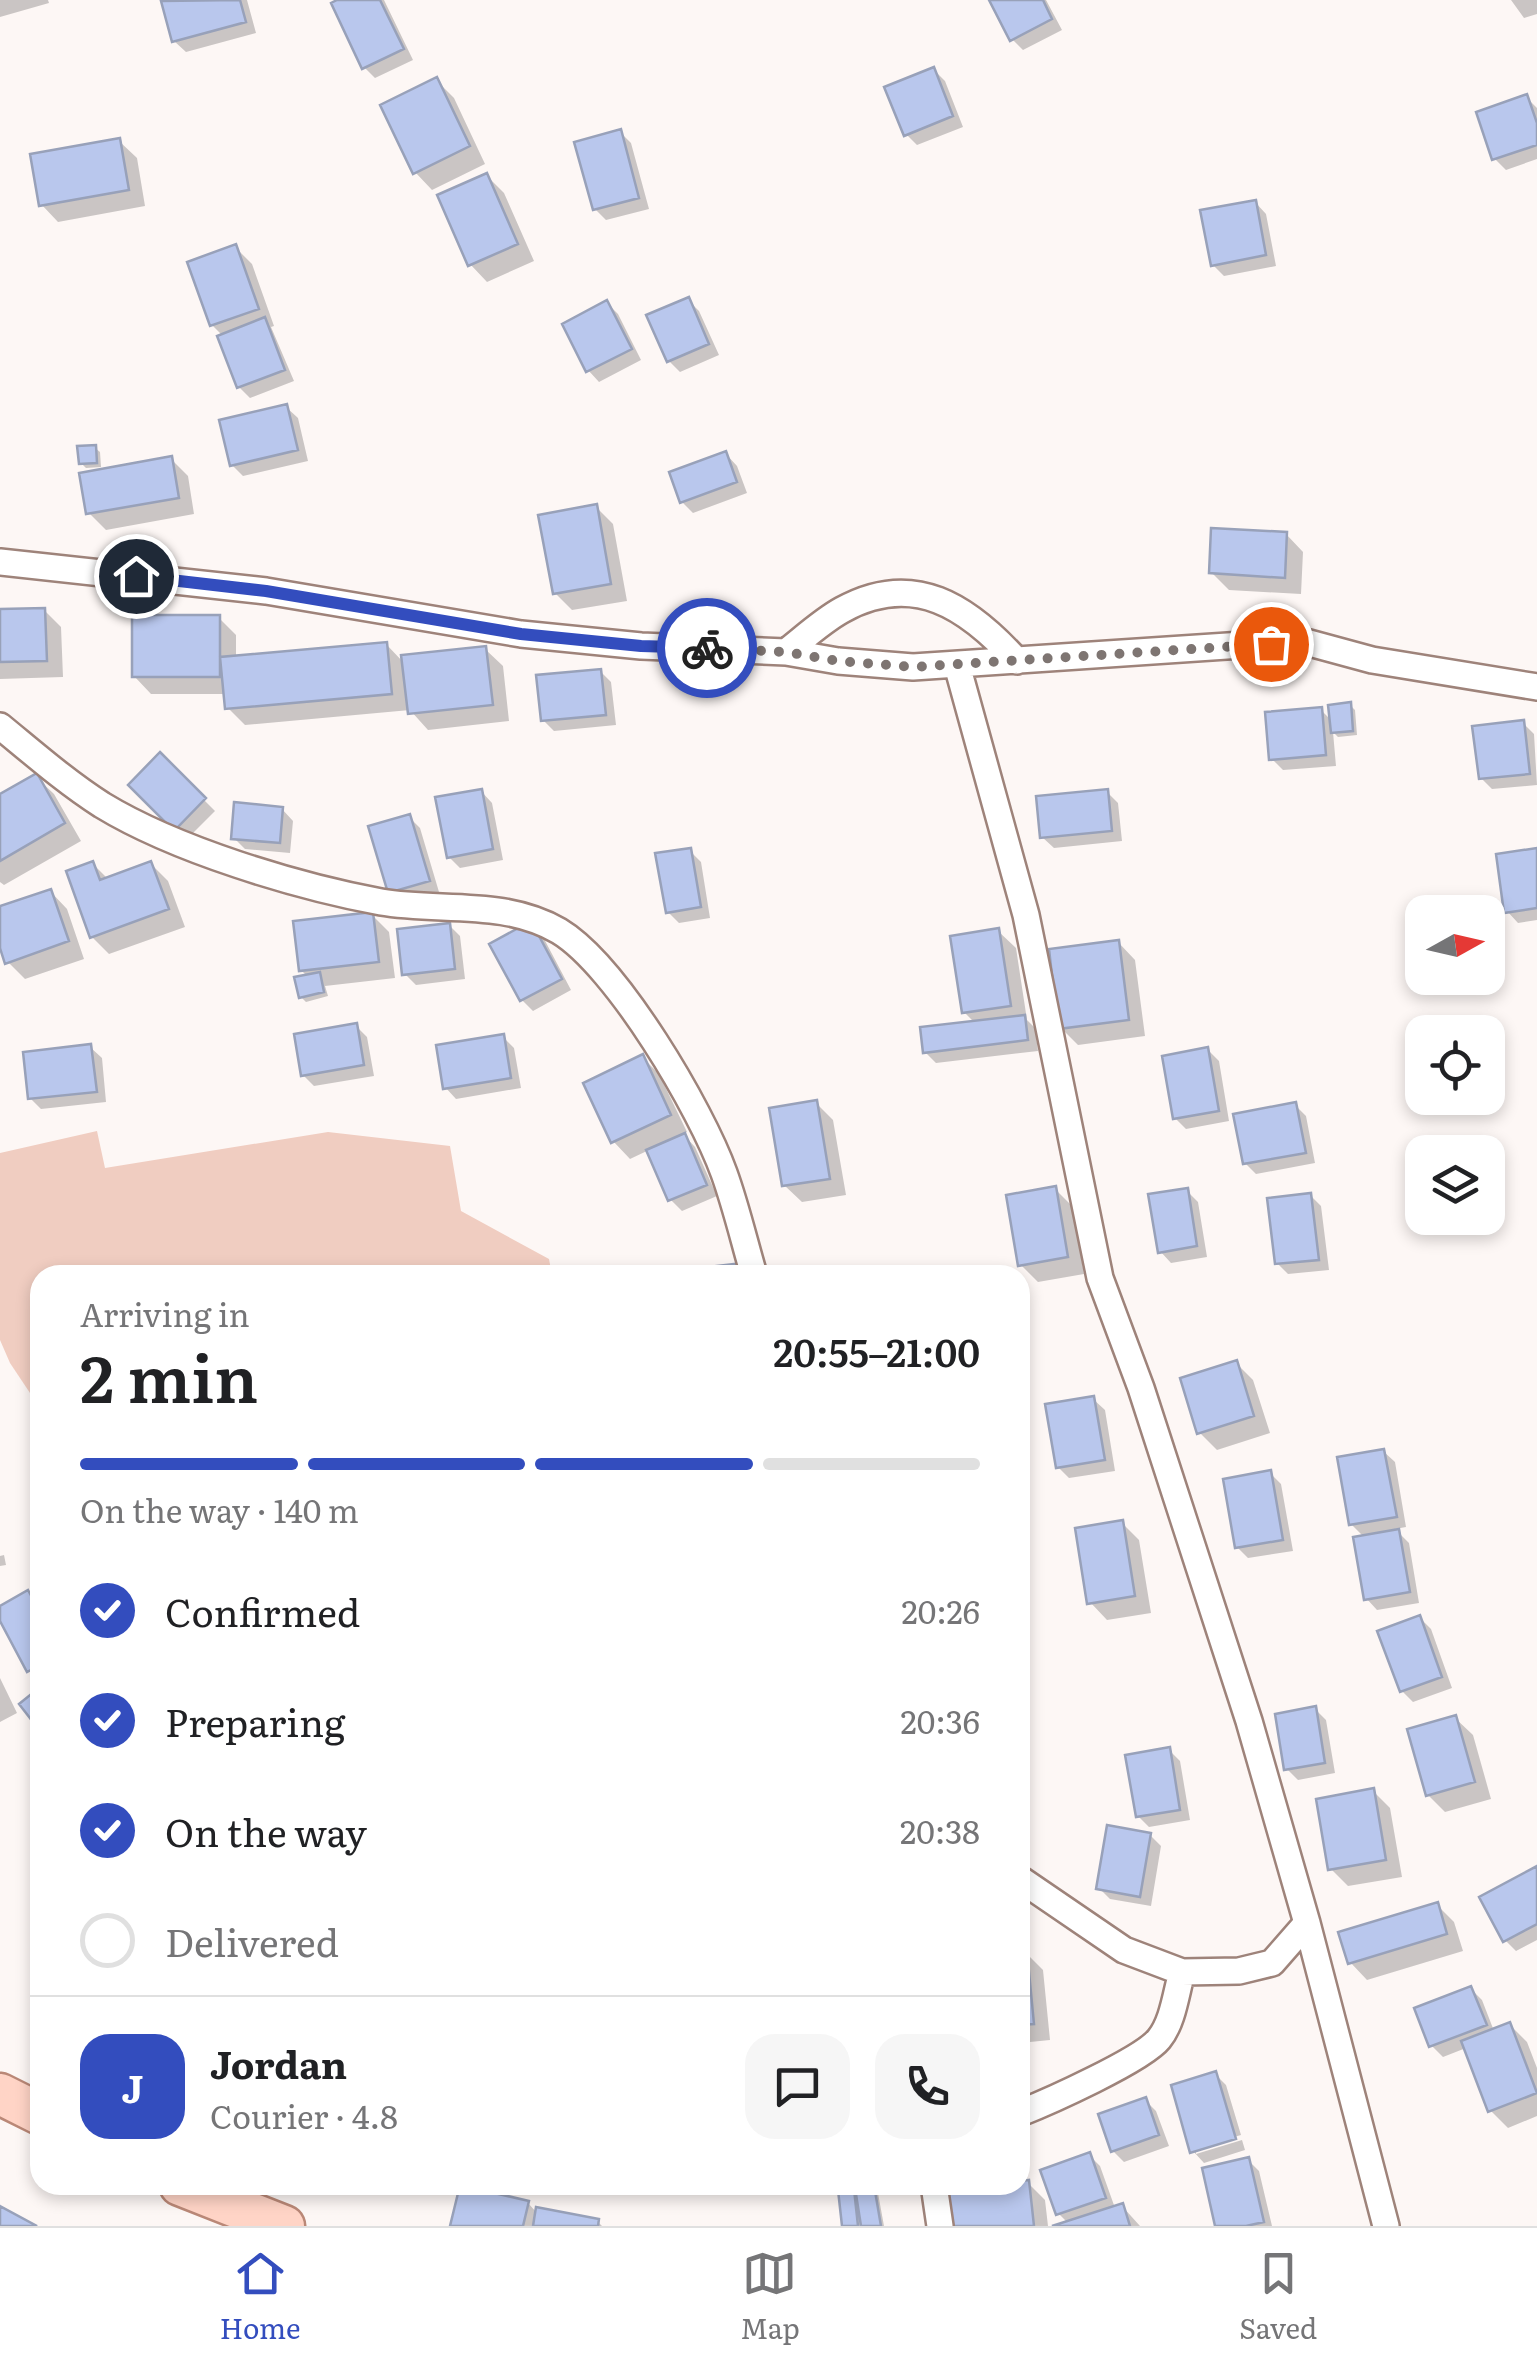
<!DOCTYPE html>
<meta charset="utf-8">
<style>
:root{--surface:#fff;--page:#f6f6f6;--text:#202124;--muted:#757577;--line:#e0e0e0;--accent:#334dbe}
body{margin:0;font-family:Literata,serif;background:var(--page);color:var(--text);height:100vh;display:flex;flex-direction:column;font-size:38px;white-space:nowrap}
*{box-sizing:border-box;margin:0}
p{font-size:32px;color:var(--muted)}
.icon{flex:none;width:55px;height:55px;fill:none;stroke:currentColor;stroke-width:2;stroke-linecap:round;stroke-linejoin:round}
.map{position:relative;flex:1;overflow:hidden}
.drawer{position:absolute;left:30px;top:1265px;width:1000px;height:930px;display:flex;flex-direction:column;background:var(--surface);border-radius:30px;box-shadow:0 5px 15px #0003}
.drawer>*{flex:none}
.needle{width:65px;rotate:82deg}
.fabs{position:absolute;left:1405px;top:895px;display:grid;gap:20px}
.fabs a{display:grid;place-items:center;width:100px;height:100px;border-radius:20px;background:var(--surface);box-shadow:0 5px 15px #0003;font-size:50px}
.pin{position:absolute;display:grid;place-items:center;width:85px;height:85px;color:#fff;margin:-42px;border:5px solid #fff;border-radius:50%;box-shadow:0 2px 10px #0007}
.courier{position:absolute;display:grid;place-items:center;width:100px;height:100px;margin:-50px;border:8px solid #334dbe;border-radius:50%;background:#fff;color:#222;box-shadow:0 2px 12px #0007}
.headline em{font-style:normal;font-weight:600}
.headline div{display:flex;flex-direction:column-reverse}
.headline{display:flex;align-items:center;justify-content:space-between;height:170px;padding:0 50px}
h1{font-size:65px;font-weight:600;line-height:75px}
.bar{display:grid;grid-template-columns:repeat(4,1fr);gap:15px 10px;align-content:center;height:120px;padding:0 50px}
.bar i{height:12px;border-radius:8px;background:var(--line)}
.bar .selected{background:var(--accent)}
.bar p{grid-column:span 4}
.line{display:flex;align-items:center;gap:25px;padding:0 50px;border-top:2px solid var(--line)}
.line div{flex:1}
.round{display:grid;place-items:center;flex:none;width:105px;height:105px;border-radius:30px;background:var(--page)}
ol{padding:0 50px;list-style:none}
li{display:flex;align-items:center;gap:30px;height:110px}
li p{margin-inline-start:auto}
li .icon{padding:10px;border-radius:50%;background:var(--accent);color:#fff;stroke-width:4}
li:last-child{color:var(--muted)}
li i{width:55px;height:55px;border:5px solid var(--line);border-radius:50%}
.menu{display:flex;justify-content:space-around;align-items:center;height:140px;border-top:2px solid var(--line);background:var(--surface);font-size:28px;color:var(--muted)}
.menu a{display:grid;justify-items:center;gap:5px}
.menu .selected{color:var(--accent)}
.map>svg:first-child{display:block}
</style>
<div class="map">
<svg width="1537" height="2226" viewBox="0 0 1537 2226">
<rect width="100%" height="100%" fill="#fdf7f5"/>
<path fill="#f0cdc1" d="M97,1131L105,1168L328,1132L450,1146L461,1211L549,1259L552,1275H40V1408L10,1363L0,1340V1153Z"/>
<path fill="#0003" d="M0,0H48L49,3L0,17Z
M175,0H247L256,33L186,52L174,41L164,3Z
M343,0H384L413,60L375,78L364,67Z
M992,0H1046L1062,30L1023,50L1012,39Z
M1511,0H1537V14L1524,18Z
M934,70L945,81L963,127L917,145L906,134Z
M436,80L454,98L485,164L432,190L415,172Z
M1526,97L1537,108V159L1506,170L1495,159Z
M620,132L631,143L649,209L606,220L595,209Z
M119,141L137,158L145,206L58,222L41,204Z
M487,176L504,193L534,261L487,282L470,264Z
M1255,202L1266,214L1276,266L1224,276L1213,265Z
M235,247L252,264L274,326L271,327L294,381L250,398L239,387L223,336L212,325Z
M688,300L699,311L719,355L680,372L669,361Z
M607,303L618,314L641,360L599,382L588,370Z
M286,407L298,418L308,461L243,476L232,465Z
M95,448L100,452L101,467L86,468L81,463Z
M726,454L737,466L747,493L693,513L682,502Z
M171,459L188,476L194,514L106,530L88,512Z
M596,507L613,524L627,601L572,610L555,593Z
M1286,534L1303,552L1301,594L1229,590L1211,572Z
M44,610L61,627L63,677L0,679V612Z
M219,618L236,635V658L386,644L404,663L485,649L503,666L509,721L428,730L410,710L245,725L227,707L226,694H151L134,676Z
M600,671L611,682L616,725L554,731L543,720Z
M1350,705L1355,710L1357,735L1338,737L1333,732L1336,766L1283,770L1272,759L1321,710L1332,721Z
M1523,723L1534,734L1537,785L1492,789L1481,778Z
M160,756L215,811L186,840L132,785Z
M36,777L54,794L81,841L4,885L0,882V797Z
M481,791L492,803L503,860L460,868L449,857Z
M1107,792L1118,803L1122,841L1054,848L1042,837Z
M282,809L293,821L290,853L245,849L234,838Z
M409,817L420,828L439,892L401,903L390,892Z
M690,851L701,862L710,918L679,923L668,912Z
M1537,851V920L1518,923L1507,911Z
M93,864L108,879L151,864L168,881L185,927L109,954L92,937Z
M50,891L67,909L84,959L25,979L8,962L0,940V909Z
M372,915L389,932L395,978L325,986L328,996L306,1002L301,997L308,977L301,970Z
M530,924L542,935L571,990L533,1011L522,1000Z
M449,925L460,936L465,979L416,985L405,974Z
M998,931L1016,948L1027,1020L1035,1028L1038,1051L936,1063L925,1052L975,1023L964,1012Z
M1118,942L1135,960L1145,1036L1078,1045L1061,1028Z
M356,1026L367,1037L374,1076L314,1086L303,1075Z
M503,1037L514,1048L521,1088L456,1099L445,1087Z
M90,1047L102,1058L106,1102L41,1109L30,1098Z
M1208,1050L1219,1061L1229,1121L1186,1129L1175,1118Z
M642,1057L659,1074L687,1132L683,1134L695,1147L717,1196L682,1211L671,1200L649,1150L630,1159L613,1141Z
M816,1103L833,1120L846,1195L802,1202L784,1185Z
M1295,1105L1306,1116L1315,1163L1256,1174L1245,1163Z
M1055,1189L1072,1206L1084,1274L1038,1282L1021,1265Z
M1187,1191L1198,1202L1207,1257L1171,1263L1160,1251Z
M1310,1195L1321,1206L1329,1270L1288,1274L1277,1263Z
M1236,1363L1253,1380L1270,1433L1217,1450L1199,1432Z
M1093,1399L1105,1410L1115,1471L1069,1478L1058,1467Z
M1383,1451L1395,1462L1406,1527L1395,1529L1409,1543L1419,1603L1377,1610L1366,1598L1365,1538L1351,1524Z
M1270,1473L1281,1484L1293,1551L1248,1558L1237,1547Z
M1122,1523L1139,1540L1151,1613L1107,1620L1090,1602Z
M1020,1544L1024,1574L1020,1575Z
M4,1555L6,1565L0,1566V1556Z
M28,1593L40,1607V1681L29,1671L0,1616V1609Z
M1420,1618L1431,1629L1452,1688L1413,1702L1402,1691Z
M0,1678L17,1713L0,1722Z
M1315,1709L1326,1720L1335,1773L1298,1780L1287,1769Z
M1455,1718L1473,1735L1491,1799L1445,1812L1428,1795Z
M1169,1750L1180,1761L1190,1820L1149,1827L1138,1816Z
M1373,1791L1390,1808L1402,1877L1348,1886L1331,1869Z
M1150,1835L1161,1846L1151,1906L1110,1899L1099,1888Z
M1537,1869V1940L1516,1951L1505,1940Z
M1437,1905L1454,1922L1463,1951L1367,1980L1350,1962Z
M1026,1953L1043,1970L1050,2040L1020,2043V1954Z
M1471,1989L1482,2000L1494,2031L1510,2025L1527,2042L1537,2068V2116L1508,2128L1490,2110L1466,2048L1443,2057L1432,2046Z
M1215,2074L1226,2085L1241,2135L1196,2148V2154L1242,2140L1245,2150L1204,2163L1193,2151Z
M1145,2100L1156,2111L1169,2146L1124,2162L1113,2151Z
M1089,2155L1100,2166L1115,2208L1122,2206L1140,2226H1059L1068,2223L1058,2213Z
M1248,2160L1259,2171L1272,2226H1218Z
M1028,2183L1045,2200L1048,2226H948L944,2193Z
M873,2188L878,2193L884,2226H845L841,2192Z
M528,2203L537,2213L598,2222L602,2226H452Z"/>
<path fill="#b9c7ed" stroke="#98a1b9" stroke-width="2.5" d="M240,0L246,22L172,42L161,1Z
M337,0H380L404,49L362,69L331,3Z
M989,0H1043L1052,19L1010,41Z
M934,67L953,116L904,136L884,87Z
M437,77L470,146L413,174L380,105Z
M1527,94L1537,123V145L1492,160L1476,112Z
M621,129L639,198L593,210L574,142Z
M120,138L129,190L39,206L30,154Z
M487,173L518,244L468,266L437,195Z
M1256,200L1266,255L1211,266L1200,210Z
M236,244L259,309L210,326L187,262Z
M689,297L709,344L667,362L646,315Z
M607,300L632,349L586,372L562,324Z
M265,317L285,370L237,388L217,336Z
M287,404L298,450L230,466L219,420Z
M96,445L97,463L79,464L77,446Z
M726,451L737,482L680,503L669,472Z
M172,456L179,498L86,514L79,473Z
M597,504L611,584L553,594L538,515Z
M1211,528L1287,532L1285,578L1209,573Z
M45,608L47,661L0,662V609Z
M132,615H220V677H132Z
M387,642L392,694L225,709L220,657Z
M486,646L493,705L408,714L401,655Z
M601,669L606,715L541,721L536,675Z
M1351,702L1353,731L1331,733L1328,705Z
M1322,707L1326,755L1269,760L1265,712Z
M1524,720L1530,774L1479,779L1472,726Z
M160,752L206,798L174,831L128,785Z
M37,773L65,823L0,861V794Z
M482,789L493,849L447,858L435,797Z
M1108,789L1112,831L1040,838L1036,796Z
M234,802L283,807L280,843L231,839Z
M410,814L430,881L388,893L368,826Z
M691,848L701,907L666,913L655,853Z
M1537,848V908L1504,913L1496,854Z
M93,861L100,880L151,861L169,909L90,938L66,871Z
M51,889L69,941L5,964L0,948V906Z
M373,912L379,962L299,971L293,921Z
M531,921L562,979L520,1001L489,944Z
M450,923L455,969L402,975L397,929Z
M999,928L1011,1006L962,1013L950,936Z
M1119,940L1129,1020L1058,1029L1049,949Z
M320,972L324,992L299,998L294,977Z
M1025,1015L1028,1040L923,1053L920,1027Z
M357,1023L364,1065L301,1076L294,1034Z
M504,1034L511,1078L443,1089L436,1045Z
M91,1044L97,1092L28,1099L23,1052Z
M1208,1047L1219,1111L1173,1119L1162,1056Z
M643,1054L671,1115L611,1143L583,1083Z
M817,1100L830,1179L782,1186L769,1108Z
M1296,1102L1306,1153L1243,1164L1233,1114Z
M685,1133L707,1185L668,1201L646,1150Z
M1056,1186L1068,1257L1018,1266L1006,1195Z
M1188,1188L1197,1246L1158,1253L1148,1194Z
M1311,1193L1319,1260L1275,1264L1267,1198Z
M735,1264L736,1275H690V1269Z
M1237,1360L1254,1416L1197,1434L1180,1378Z
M1094,1396L1105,1460L1056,1468L1045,1404Z
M1384,1449L1397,1517L1349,1525L1337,1457Z
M1271,1470L1283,1540L1235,1548L1223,1479Z
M1123,1520L1135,1596L1087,1604L1075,1528Z
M1399,1529L1410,1592L1364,1600L1353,1537Z
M28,1590L40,1612V1665L27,1672L0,1621V1606Z
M1420,1615L1442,1677L1400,1692L1377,1631Z
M40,1687V1731L19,1704Z
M1316,1706L1325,1763L1284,1770L1275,1714Z
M1456,1715L1475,1782L1426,1796L1407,1729Z
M1170,1747L1180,1810L1136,1817L1125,1755Z
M1374,1788L1386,1860L1328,1870L1316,1799Z
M1107,1825L1151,1833L1140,1897L1096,1889Z
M1537,1866V1924L1503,1942L1479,1897Z
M1438,1902L1447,1934L1348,1964L1338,1932Z
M1020,1951H1027L1034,2024L1020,2025Z
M1471,1986L1487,2025L1429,2047L1414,2008Z
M1510,2022L1537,2093L1488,2112L1461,2041Z
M1216,2071L1236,2139L1190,2153L1171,2085Z
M1146,2097L1159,2135L1111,2152L1098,2114Z
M1090,2152L1106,2198L1056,2215L1040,2170Z
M1249,2157L1264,2222L1246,2226H1215L1202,2168Z
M1029,2180L1034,2226H946L941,2190L1020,2185V2181Z
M460,2185L529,2201L523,2226H450Z
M874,2185L881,2226H861L855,2188Z
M854,2189L858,2226H842L838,2190Z
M1123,2203L1130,2226H1052Z
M0,2206L37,2226H0Z
M536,2207L599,2219L598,2226H533Z"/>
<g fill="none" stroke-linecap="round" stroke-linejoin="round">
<defs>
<path id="minor" d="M0,562L266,591L521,634L641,646L786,652L838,661L913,667L1302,641L1372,660L1537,687
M786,652C804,638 822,621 842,610C914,570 968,607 1017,661
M957,665L1026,915L1100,1278L1141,1388L1249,1721L1307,1923L1386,2226
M0,726C33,753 66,782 102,805C176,850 296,886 381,902C440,912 504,899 559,931C617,966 701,1109 724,1173C736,1206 744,1241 754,1275
M1020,1879L1124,1950L1182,1972L1239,1971L1272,1963L1307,1923
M1020,2113C1048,2102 1142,2060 1159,2039C1173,2022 1176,1993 1182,1972
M934,2185L940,2226"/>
<path id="primary" d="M0,2094L40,2114
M180,2185L284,2226"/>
</defs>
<use href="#minor" stroke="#9e837a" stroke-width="30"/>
<use href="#primary" stroke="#ba8877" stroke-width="45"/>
<use href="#minor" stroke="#fff" stroke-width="25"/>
<use href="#primary" stroke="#ffd4c6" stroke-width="40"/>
</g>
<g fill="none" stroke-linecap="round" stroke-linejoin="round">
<path stroke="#7e7572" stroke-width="10" stroke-dasharray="0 18" d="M707,648L786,652L838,661L913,667L1271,644"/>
<path stroke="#334dbe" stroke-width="12" d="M136,576L266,591L521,634L641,646L707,648"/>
</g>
</svg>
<div class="fabs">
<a><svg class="needle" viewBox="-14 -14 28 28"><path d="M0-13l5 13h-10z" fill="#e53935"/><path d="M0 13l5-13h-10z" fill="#757577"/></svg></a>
<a><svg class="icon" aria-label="locate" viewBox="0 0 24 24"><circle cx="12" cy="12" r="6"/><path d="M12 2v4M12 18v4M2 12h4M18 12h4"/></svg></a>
<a><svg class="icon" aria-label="layers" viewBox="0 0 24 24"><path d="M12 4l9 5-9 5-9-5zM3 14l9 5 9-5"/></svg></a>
</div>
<div class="pin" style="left:1271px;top:644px;background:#ea580c"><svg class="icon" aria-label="bag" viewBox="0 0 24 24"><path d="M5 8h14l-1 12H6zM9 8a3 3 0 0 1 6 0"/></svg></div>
<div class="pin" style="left:136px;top:576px;background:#1f2937"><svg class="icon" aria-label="home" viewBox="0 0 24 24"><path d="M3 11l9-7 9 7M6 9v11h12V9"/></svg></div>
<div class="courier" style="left:707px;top:648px"><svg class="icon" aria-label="bike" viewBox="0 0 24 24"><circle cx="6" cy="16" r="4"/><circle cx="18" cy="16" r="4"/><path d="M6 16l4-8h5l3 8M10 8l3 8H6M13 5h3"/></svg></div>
<section class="drawer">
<div class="headline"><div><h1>2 min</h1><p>Arriving in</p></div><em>20:55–21:00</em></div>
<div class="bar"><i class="selected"></i><i class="selected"></i><i class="selected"></i><i></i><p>On the way · 140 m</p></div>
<ol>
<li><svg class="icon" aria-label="check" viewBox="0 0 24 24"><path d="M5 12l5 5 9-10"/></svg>Confirmed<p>20:26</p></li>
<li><svg class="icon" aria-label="check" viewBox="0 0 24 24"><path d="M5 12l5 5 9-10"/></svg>Preparing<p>20:36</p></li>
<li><svg class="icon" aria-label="check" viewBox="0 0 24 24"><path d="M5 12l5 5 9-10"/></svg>On the way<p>20:38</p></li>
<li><i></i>Delivered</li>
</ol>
<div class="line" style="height:180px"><b class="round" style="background:var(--accent);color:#fff">J</b><div><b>Jordan</b><p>Courier · 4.8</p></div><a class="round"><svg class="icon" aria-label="chat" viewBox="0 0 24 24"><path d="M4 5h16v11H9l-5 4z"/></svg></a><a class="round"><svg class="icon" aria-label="phone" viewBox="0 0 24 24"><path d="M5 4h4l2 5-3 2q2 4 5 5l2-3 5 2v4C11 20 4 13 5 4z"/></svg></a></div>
</section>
</div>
<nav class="menu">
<a class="selected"><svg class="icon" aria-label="home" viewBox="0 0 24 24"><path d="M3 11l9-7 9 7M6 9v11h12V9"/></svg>Home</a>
<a><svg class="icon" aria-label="map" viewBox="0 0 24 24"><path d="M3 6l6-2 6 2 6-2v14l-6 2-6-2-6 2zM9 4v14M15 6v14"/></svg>Map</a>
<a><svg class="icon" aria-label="saved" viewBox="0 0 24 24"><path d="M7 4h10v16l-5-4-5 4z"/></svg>Saved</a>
</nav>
